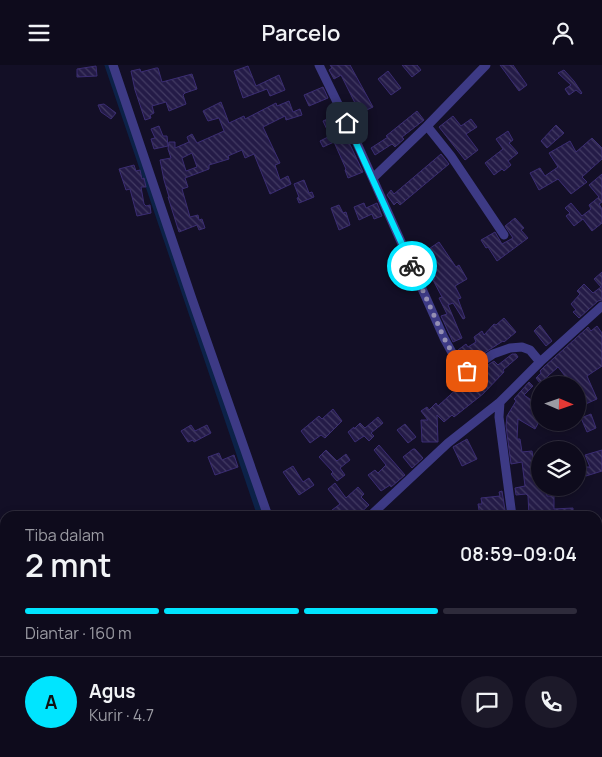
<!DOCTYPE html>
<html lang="id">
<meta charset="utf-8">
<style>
:root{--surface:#0e0b1c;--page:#1c1929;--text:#f1f3f6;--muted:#9b9ba3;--line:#2e2b3b;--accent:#00e5ff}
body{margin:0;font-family:Manrope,sans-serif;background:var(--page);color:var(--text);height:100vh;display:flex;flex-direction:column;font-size:19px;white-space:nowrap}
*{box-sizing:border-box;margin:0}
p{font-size:16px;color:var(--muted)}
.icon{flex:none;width:28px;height:28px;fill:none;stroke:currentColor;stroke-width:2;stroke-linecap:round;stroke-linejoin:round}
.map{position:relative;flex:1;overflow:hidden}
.panel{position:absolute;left:0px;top:446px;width:602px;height:246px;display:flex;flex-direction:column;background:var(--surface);border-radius:15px 15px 0 0;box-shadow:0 2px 8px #0003,0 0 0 1px var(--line)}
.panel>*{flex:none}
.needle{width:32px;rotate:92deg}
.tools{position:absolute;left:531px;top:311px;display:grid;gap:10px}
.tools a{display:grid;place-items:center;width:55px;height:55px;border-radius:50%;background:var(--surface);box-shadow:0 2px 8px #0003,0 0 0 1px var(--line);font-size:25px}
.pin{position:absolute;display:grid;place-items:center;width:42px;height:42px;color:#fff;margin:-21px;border-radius:10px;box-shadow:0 2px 8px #0006}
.courier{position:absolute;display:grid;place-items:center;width:50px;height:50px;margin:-25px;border:4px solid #00e5ff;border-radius:50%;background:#fff;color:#222;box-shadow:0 1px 6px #0007}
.head em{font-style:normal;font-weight:600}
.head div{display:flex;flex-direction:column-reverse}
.head{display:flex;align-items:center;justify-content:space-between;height:85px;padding:0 25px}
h1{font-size:32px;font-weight:600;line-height:38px}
.bar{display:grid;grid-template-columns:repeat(4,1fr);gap:8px 5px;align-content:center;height:60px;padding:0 25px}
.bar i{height:6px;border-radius:4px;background:var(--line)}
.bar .on{background:var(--accent)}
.bar p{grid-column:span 4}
.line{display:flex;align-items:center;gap:12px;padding:0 25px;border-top:1px solid var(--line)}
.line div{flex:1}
.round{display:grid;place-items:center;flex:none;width:52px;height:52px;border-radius:26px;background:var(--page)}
header{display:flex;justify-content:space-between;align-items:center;height:65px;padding:0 25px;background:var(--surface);font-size:22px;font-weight:600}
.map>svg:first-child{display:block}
</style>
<header><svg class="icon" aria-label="menu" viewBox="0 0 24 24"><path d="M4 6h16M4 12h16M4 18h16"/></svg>Parcelo<svg class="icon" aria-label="person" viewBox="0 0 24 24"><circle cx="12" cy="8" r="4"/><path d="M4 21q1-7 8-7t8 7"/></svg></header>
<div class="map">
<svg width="602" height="692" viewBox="0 0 602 692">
<defs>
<pattern id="building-back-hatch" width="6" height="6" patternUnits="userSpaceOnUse" patternTransform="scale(1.25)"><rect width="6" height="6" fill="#241b47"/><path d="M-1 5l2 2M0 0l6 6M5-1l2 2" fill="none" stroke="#433b63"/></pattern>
</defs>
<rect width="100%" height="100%" fill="#130f26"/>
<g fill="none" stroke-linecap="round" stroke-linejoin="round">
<path stroke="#0c2248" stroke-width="7" d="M108,0L261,451"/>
</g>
<path fill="url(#building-back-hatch)" stroke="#3b2d73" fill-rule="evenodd" d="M330,0H350L373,42L356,50L352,42L356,40L341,10L334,14L329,5L332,3Z
M402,0H417L421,5L412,12Z
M500,0H513L527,20L519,26Z
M96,1L97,11L77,12V4Z
M248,1L256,21L279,10L285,25L270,31L267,24L243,33L234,6Z
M156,3H158L162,17L192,9L197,24L185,28L183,30L186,39L169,46L166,37L152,41L154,48L150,50L151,53L145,55L135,25L131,6L140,4L141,7Z
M564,5L574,16L582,28L581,29L576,25L569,30L565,24L571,20L558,8Z
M388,6L401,23L391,30L378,14Z
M323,22L328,33L309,41L304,30Z
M289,36L293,47L300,44L302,50L286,55L285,51L263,62L280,98L275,100L280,115L288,111L291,119L270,129L254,89L245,93L242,85L228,91L229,94L209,100V104L185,113L188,122L182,124L190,152L198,150L199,155L202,154L205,163L199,165L197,160L179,167L168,132H169L164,115L160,95L171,93L168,84L169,77H175V83L189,77L187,72L192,69L197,78L224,66L219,53L208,56L203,46L221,37L229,58L244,51L245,54L276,38L277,41ZM192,88L197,102L186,106L182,93Z
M104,39L116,48L111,54L101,47L98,40Z
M417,46L424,55L402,72L404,74L395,82L392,79L375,90L371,83L388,72L386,71Z
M336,50L363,107L348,113L345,105L346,104L334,77L323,82L320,76L330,71L323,56Z
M453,51L461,61L471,54L477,62L466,69L478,85L465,95L439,62Z
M556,60L564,68L547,83L541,76Z
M159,61L163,71H167L168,81L154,84L151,74L155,73L151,64Z
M508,66L513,75L509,78L518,88L508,96L511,100L504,106L502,104L494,110L485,98L503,84L496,74Z
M592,73L602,83V94L582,112L587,117L571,129L558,114L539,125L530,108L540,103L545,111L558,102L549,88L570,76L576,87Z
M441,89L449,99L400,140L397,137L394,140L387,130L391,125L394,129Z
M134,100L136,106L140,105L142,114L144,113L146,122H141L144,139L146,141L150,140L151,148L137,151L130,124L126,125L119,104Z
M602,109V137L599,139L602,144V158L592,166L583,154L574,161L566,151L570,148L565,143L571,138L582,151L591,144L589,140L599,132L589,120Z
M304,115L309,128L312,127L314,132L299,138L297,133L299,132L294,119Z
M364,138L366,143L377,138L382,151L374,154L372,149L359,155L354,142Z
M339,140L343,148L346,147L350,160L339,165L331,143Z
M515,153L524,163L521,165L528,173L497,196L488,182L486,183L481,175L495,167L502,179L513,173L505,161Z
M439,177L456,202L459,200L467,214L455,221L461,233L458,234L465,253L463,254L453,238L448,240L462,273L453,277L441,251L447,249L439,233L442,232L433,215L435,214L427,199L422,203L417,192Z
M602,207V235L598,236L579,253L573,247L576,245L571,239L580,229L577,226L584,219L593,228L601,222L594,214Z
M504,253L516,267L504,277L503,276L467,299H465L458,285L466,279L468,282L476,277L474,272L482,266L484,270L494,259L496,260Z
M540,260L552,276L546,281L534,266Z
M597,261L602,268V301L587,311L597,334L581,341L578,334V320H572L558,302L540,318L536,313L541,308L540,306L544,302L586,264L588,262L591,266Z
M512,289H516L518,292L503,305L504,307L483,329L454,352L452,350L444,357L437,350L438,377H422L421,355H428L421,346L427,342L429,345L436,338L438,341L471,311L494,296L498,300Z
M529,317L533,321L524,330L540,341V355L535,364L518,354L517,374H520L522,387L532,386L537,421L546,422L547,431H554V444L573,443V451H564V449L529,451L528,431L526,429L516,430L515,423L525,421L522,397L511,399L506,361L507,351L516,336L514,334Z
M333,344L342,356L325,373L321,370L310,378L301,366L319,351L322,354Z
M591,349L596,363L587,367L581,353Z
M378,352L383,358L371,368L374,371L369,376L364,371L355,377L348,367L354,362V364L360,358L365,363Z
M405,359L416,372L408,378L397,365Z
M191,360L195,366L207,360L211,368L194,377L193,375L188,377L181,366Z
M467,374L477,394L462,401L453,382Z
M379,380L405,410L391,422L390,420L381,426L368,410L375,405L378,408L386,400L374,385Z
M413,384H415L423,393L412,403L403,392Z
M326,385L337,396L346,389L350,395L340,403L345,410L337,416L331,409L333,407L319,392Z
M602,385V406L586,411L584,402H590L585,390Z
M219,388L222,395L234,390L238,402L215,410L208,392Z
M293,401L303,417L309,413L314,420L299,430L283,407Z
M335,418L346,433L358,422L364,429L361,432L369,440L357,451H337L332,445L340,439L328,424Z
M502,426L506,451H480L478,439H482L481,433L500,431L499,427Z"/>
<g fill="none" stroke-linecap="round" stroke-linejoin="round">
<path stroke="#3d3a85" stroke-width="9" d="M113,0L192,234L268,451
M319,0L356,76L444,273L461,304L467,306L470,305L493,289L510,283L522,282L530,285L540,297
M427,61L486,0
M373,113L427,61L451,91L504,170
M370,451L448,378L500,337
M512,451L499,352L500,337L540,297L602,241
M598,465L602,464
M0,555L5,554
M541,688L542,692
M95,692L100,688
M405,692V688
M419,692V688"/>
</g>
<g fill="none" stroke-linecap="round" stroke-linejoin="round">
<path stroke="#948fb3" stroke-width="5" stroke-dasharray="0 9" d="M412,201L444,273L461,304L467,306"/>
<path stroke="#00e5ff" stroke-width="6" d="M347,58L412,201"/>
</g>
</svg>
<div class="tools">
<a><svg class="needle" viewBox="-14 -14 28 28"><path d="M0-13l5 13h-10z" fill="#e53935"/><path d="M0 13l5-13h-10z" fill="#9b9ba3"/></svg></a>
<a><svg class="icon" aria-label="layers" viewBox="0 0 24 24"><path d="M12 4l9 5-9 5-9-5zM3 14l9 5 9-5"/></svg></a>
</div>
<div class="pin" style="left:467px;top:306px;background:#ea580c"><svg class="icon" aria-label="bag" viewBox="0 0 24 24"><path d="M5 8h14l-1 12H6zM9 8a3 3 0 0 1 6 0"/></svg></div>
<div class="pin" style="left:347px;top:58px;background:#1f2937"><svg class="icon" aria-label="home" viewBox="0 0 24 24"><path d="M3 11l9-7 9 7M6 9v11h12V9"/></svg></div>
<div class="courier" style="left:412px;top:201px"><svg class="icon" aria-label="bike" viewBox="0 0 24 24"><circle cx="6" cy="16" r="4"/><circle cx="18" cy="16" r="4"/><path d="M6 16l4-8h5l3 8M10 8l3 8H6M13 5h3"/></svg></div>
<section class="panel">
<div class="head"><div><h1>2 mnt</h1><p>Tiba dalam</p></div><em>08:59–09:04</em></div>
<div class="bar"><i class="on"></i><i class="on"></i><i class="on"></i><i></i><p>Diantar · 160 m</p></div>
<div class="line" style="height:90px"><b class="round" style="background:var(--accent);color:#111">A</b><div><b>Agus</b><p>Kurir · 4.7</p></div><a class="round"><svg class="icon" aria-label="chat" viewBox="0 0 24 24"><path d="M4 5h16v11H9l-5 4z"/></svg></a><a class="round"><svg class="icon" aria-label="phone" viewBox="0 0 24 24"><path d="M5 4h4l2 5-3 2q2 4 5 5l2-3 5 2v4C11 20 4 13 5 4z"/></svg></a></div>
</section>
</div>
